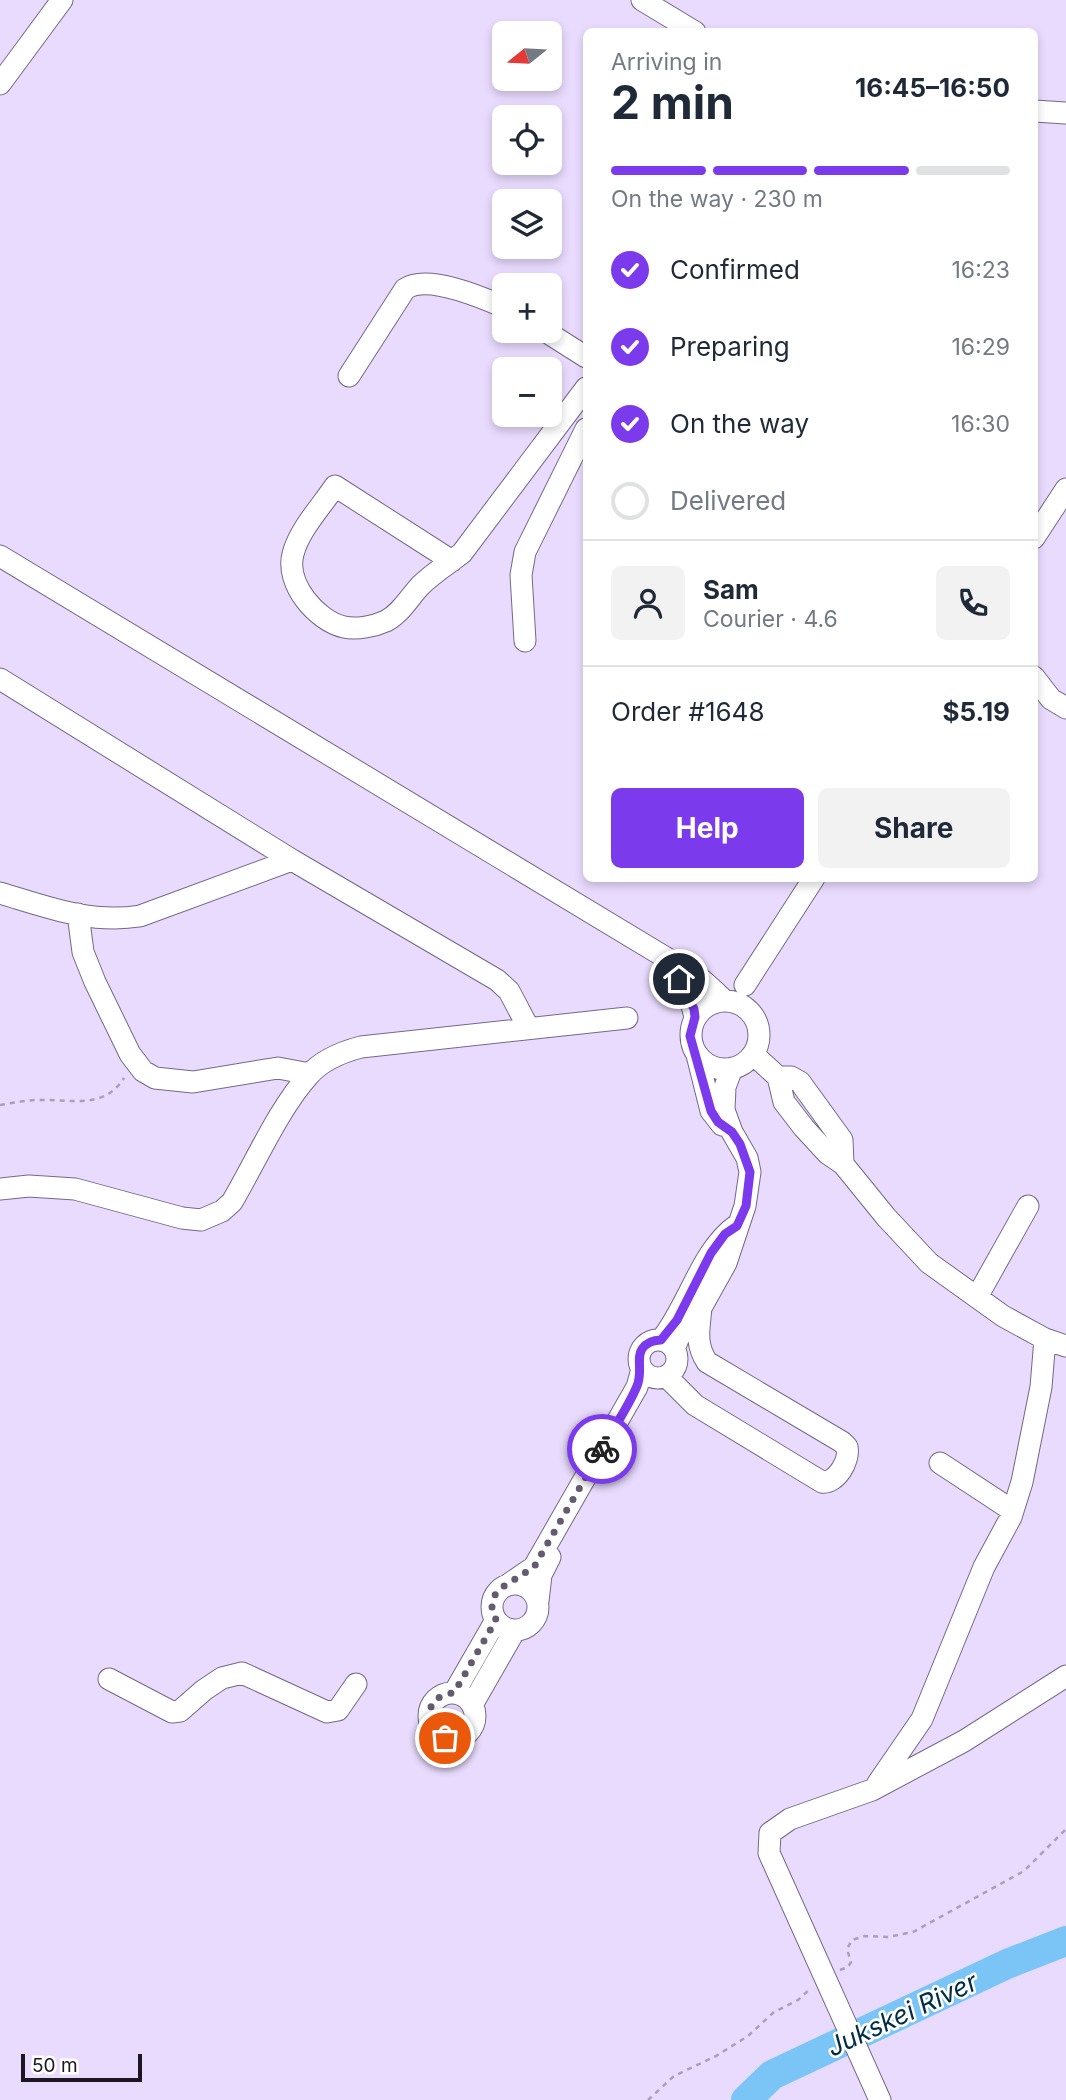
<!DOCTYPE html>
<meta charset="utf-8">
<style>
:root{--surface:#fff;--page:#f2f2f3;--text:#1f2937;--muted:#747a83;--line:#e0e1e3;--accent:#7c3aed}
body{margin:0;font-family:Inter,sans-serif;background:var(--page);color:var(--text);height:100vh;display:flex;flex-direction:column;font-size:26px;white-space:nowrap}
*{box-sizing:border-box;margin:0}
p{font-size:23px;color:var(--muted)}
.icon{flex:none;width:38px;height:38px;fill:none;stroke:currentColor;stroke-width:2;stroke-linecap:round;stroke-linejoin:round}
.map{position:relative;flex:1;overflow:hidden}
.side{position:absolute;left:583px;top:28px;width:455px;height:854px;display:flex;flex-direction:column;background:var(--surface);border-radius:10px;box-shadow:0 4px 10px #0003}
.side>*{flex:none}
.needle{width:46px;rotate:252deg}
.tools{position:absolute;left:492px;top:21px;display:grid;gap:14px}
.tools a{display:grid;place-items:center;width:70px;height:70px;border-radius:10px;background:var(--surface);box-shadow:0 4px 10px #0003;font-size:35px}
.scale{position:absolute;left:21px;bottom:18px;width:121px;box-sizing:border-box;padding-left:7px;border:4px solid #1c1623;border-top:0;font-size:19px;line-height:24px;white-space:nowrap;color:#1c1623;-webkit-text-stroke:5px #fff;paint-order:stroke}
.pin{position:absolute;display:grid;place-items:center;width:60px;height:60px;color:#fff;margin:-30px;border:4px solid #fff;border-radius:50%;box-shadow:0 2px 7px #0007}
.courier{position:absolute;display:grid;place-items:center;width:70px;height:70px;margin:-35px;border:5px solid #7c3aed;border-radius:50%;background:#fff;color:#222;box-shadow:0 2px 9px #0007}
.summary em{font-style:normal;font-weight:700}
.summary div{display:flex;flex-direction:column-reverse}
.summary{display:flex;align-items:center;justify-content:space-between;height:119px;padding:0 28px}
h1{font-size:46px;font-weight:700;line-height:52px}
.bar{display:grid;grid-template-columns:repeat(4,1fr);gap:10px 7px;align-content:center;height:84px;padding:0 28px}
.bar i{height:9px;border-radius:5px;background:var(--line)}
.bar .on{background:var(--accent)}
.bar p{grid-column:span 4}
.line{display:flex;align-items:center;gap:18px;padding:0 28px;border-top:2px solid var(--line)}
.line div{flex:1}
.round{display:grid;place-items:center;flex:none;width:74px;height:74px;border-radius:10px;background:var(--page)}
ol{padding:0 28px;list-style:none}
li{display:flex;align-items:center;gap:21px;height:77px}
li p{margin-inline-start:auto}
li .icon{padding:7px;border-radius:50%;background:var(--accent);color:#fff;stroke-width:4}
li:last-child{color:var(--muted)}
li i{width:38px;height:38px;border:4px solid var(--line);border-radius:50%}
.button{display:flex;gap:14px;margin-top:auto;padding:14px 28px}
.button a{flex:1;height:80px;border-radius:10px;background:var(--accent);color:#fff;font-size:28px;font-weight:700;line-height:80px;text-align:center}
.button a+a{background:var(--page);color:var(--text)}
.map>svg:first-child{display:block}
</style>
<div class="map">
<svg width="1066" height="2100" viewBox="0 0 1066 2100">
<rect width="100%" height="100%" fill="#e9dbfe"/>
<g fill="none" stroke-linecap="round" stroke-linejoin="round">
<path stroke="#7bc5f6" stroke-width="30" d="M746,2100L772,2075L1007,1964L1066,1941"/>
<defs>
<path id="minor" d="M642,0L695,32
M0,84L62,0
M1034,111L1066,113
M545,331L586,357
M349,376L405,289C427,274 481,297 504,307
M1034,538L1066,489
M0,556L668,959C691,968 706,983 724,1000
M452,561L335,486C321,507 299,530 293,554C285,584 317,621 344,627C357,630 375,626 386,621C401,613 409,598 420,586C432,574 448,564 462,553L586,388
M525,641L521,575L525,552L586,429
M1034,677L1051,699L1066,708
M0,679L292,860L497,980L509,991L528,1027
M0,893C47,907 90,924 140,916L292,860
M78,914L83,952L95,982L130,1054L143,1071L155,1078L193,1082L278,1068L310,1074
M668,959L690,998L695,1017
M745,985L814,878
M691 1035a34 34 0 1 1 68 0a34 34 0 1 1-68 0Z
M753,1054L778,1077H791L800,1082L842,1140L843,1164
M697,1055L711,1111L722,1125
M778,1077L784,1102L804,1128L827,1153L843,1164L886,1217L929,1263L1003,1316L1045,1339L1066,1346
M0,1189L29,1186L75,1189L182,1218L201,1220L222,1211L232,1202C255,1163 279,1108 309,1075C322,1060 342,1052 361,1047L627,1018
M977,1297L1028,1206
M661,1340C689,1306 701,1250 737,1225
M639 1359a19 19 0 1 1 38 0a19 19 0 1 1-38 0Z
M674,1349L683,1327L701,1308L726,1263L745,1206L750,1172L747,1158L732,1132L724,1110L725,1087L732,1068
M666,1376L695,1405L822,1482C836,1484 850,1461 847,1447L842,1442L707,1362C695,1344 699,1329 701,1308
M940,1463L1013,1511
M492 1607a23 23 0 1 1 46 0a23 23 0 1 1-46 0Z
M509,1584L534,1567L637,1387L642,1369
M538,1601L541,1575L550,1557
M109,1679L172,1712L180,1711L204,1690L222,1678L242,1673L327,1712L338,1710L356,1684
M429 1716a23 23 0 1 1 46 0a23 23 0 1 1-46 0Z
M454,1693L496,1620
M472,1705L515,1630
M878,1783L922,1719L984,1567L1011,1517L1022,1482L1041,1387L1045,1339
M880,2100L769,1853L770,1833L790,1819L872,1790L964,1741L1066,1676"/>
</defs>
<use href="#minor" stroke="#756887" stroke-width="23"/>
<path stroke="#aa9fbb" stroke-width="2.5" stroke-dasharray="5 5" stroke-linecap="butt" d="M0,1105C13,1103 26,1100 39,1100C71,1099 104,1110 124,1078
M840,1970L848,1967L851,1962L847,1949L852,1940L865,1936L888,1937L913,1932L1024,1871L1066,1829
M648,2100L674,2076L716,2056L748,2036L774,2012L798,2000L811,1988"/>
<use href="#minor" stroke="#fff" stroke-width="21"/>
</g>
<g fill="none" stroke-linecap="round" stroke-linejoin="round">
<path stroke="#645b70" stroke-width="7" stroke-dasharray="0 12.6" d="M445,1738C420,1726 426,1694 454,1693L496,1620L492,1607L495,1595L504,1586L534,1567L602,1449"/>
<path stroke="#7c3aed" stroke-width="9" d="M602,1449C613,1428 628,1408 637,1386C643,1372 636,1358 642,1349C647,1342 653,1340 661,1340L677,1320L711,1253L725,1234L737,1226L746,1206L750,1172L740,1144L732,1132L718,1122L711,1111L690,1036L695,1017L694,1009L679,979"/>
</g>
<g text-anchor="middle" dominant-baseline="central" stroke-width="5" stroke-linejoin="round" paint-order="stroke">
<g font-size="26" font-style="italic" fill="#002d45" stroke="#fff">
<text transform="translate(902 2014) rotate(-25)">Jukskei River</text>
</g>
</g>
</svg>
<div class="tools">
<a><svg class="needle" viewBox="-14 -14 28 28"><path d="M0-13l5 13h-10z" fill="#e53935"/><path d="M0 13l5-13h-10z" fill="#747a83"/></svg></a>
<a><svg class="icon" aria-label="locate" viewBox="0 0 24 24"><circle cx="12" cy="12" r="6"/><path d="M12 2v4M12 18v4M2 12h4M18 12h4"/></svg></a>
<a><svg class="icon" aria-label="layers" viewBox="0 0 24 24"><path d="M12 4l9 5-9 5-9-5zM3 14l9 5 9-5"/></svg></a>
<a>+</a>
<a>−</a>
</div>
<div class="scale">50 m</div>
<div class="pin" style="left:445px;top:1738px;background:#ea580c"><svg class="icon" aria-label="bag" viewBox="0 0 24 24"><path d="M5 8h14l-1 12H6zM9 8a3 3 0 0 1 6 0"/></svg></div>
<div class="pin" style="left:679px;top:979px;background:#1f2937"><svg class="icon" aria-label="home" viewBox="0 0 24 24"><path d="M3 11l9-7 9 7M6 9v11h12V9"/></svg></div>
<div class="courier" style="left:602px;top:1449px"><svg class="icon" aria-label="bike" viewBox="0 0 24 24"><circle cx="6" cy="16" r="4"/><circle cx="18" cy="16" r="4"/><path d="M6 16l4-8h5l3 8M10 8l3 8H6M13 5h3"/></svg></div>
<section class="side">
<div class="summary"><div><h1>2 min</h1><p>Arriving in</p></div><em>16:45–16:50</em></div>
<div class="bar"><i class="on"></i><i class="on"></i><i class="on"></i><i></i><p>On the way · 230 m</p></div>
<ol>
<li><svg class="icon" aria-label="check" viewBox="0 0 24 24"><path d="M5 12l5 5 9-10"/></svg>Confirmed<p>16:23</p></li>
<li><svg class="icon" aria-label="check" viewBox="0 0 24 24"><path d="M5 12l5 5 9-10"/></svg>Preparing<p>16:29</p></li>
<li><svg class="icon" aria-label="check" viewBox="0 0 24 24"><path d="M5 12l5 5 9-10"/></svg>On the way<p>16:30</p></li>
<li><i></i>Delivered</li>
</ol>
<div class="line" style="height:126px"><a class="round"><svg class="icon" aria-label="person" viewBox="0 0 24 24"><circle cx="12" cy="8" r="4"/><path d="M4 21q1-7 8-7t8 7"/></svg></a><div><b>Sam</b><p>Courier · 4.6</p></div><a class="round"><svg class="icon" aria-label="phone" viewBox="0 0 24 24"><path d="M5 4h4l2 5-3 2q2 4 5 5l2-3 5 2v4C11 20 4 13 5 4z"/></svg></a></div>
<div class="line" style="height:91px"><div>Order #1648</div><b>$5.19</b></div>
<div class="button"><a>Help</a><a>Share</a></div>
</section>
</div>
